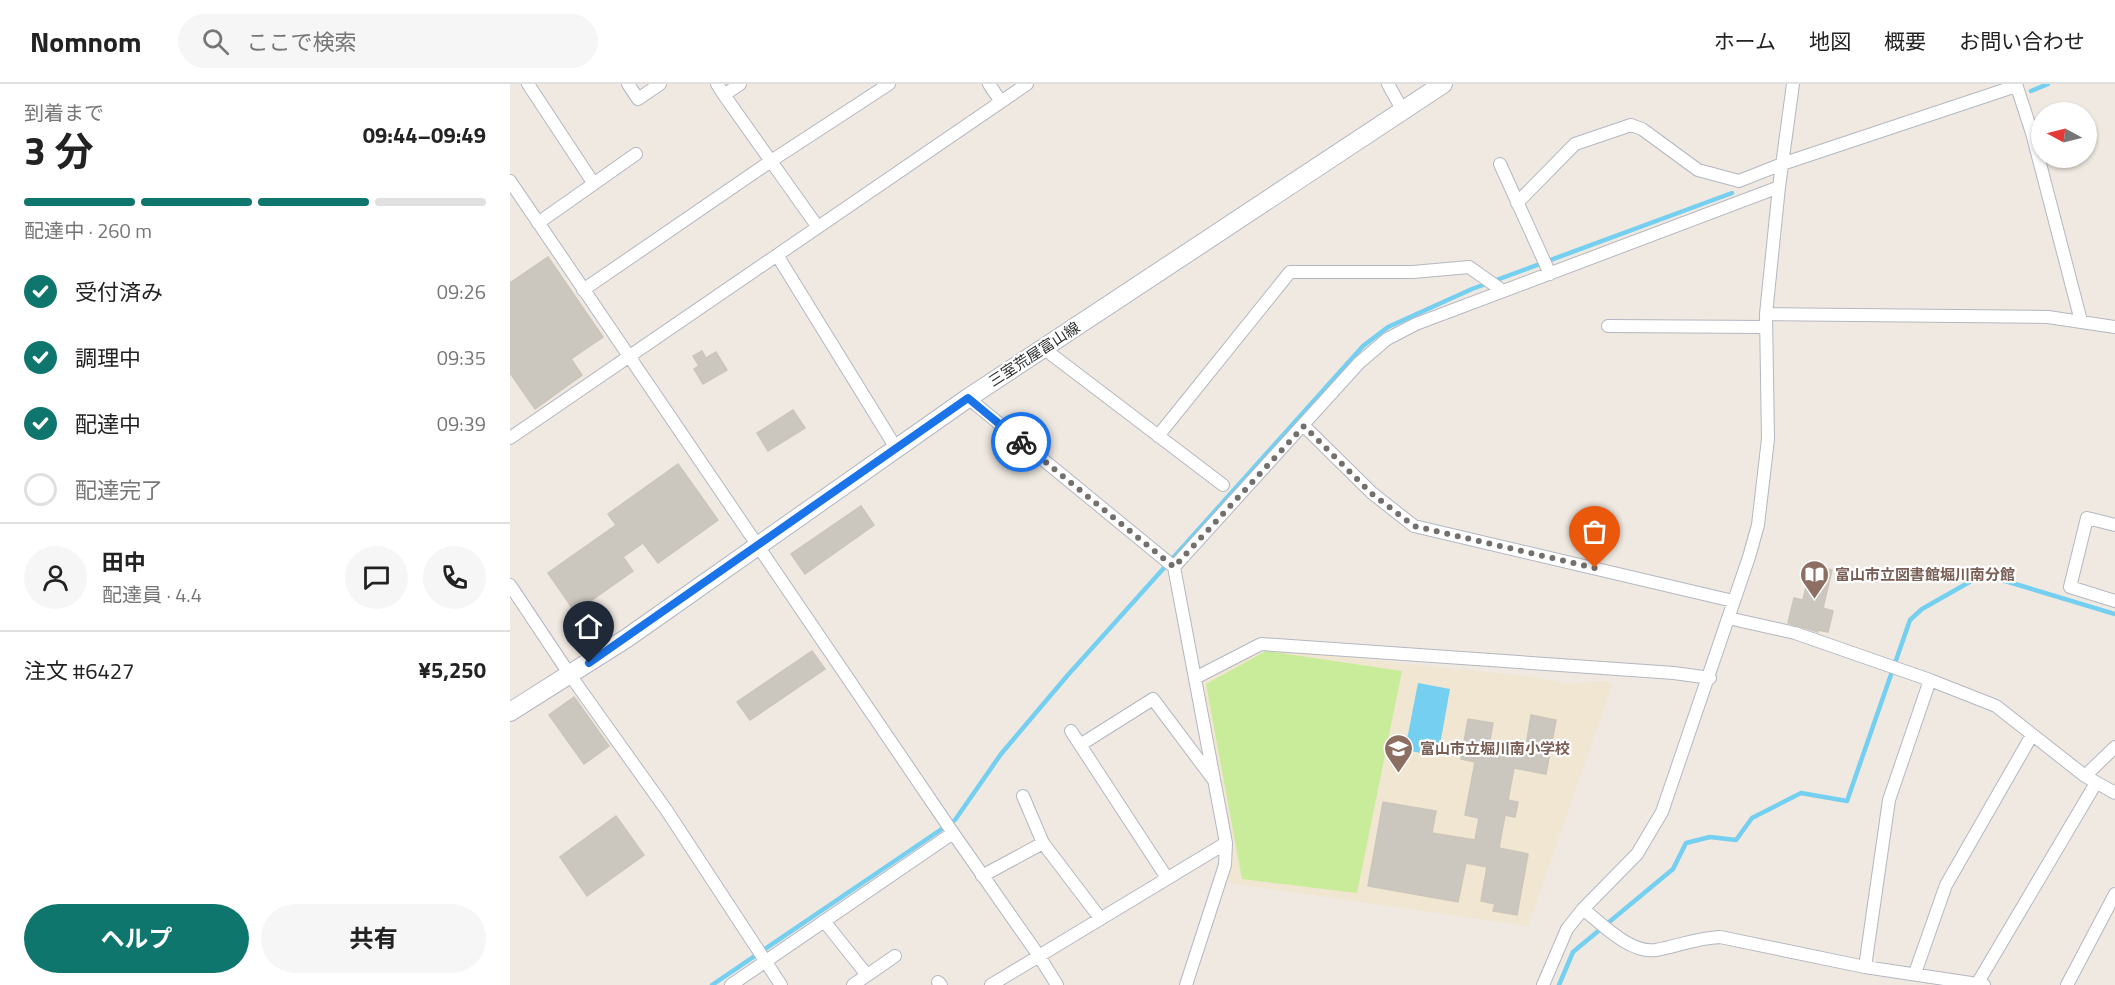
<!DOCTYPE html>
<html lang="ja">
<meta charset="utf-8">
<style>
:root{--surface:#fff;--page:#f6f6f6;--text:#222;--muted:#767676;--line:#e0e0e0;--accent:#0f766e}
body{margin:0;font-family:"Titillium Web","Noto Sans JP",sans-serif;background:var(--page);color:var(--text);height:100vh;display:flex;flex-direction:column;font-size:22px;white-space:nowrap}
*{box-sizing:border-box;margin:0}
p{font-size:20px;color:var(--muted)}
.icon{flex:none;width:33px;height:33px;fill:none;stroke:currentColor;stroke-width:2;stroke-linecap:round;stroke-linejoin:round}
.map{position:relative;flex:1;overflow:hidden}
.side{display:flex;flex-direction:column;background:var(--surface);width:510px}
.side>*{flex:none}
.needle{width:39px;rotate:277deg}
.tools{position:absolute;left:1521px;top:18px;display:grid;gap:12px}
.tools a{display:grid;place-items:center;width:66px;height:66px;border-radius:50%;background:var(--surface);box-shadow:0 2px 4px #0004;font-size:30px}
.pin{position:absolute;display:grid;place-items:center;width:51px;height:51px;color:#fff;margin:-62px -26px;border-radius:50% 50% 50% 0;rotate:-45deg;box-shadow:0 0 6px #0007}
.pin .icon{rotate:45deg}
.courier{position:absolute;display:grid;place-items:center;width:60px;height:60px;margin:-30px;border:4px solid #1a73e8;border-radius:50%;background:#fff;color:#222;box-shadow:0 2px 8px #0007}
.overview em{font-style:normal;font-weight:700}
.overview div{display:flex;flex-direction:column-reverse}
.overview{display:flex;align-items:center;justify-content:space-between;height:102px;padding:0 24px}
h1{font-size:39px;font-weight:700;line-height:45px}
.bar{display:grid;grid-template-columns:repeat(4,1fr);gap:9px 6px;align-content:center;height:72px;padding:0 24px}
.bar i{height:8px;border-radius:4px;background:var(--line)}
.bar .current{background:var(--accent)}
.bar p{grid-column:span 4}
.line{display:flex;align-items:center;gap:15px;padding:0 24px;border-top:2px solid var(--line)}
.line div{flex:1}
.round{display:grid;place-items:center;flex:none;width:63px;height:63px;border-radius:32px;background:var(--page)}
ol{padding:0 24px;list-style:none}
li{display:flex;align-items:center;gap:18px;height:66px}
li p{margin-inline-start:auto}
li .icon{padding:6px;border-radius:50%;background:var(--accent);color:#fff;stroke-width:4}
li:last-child{color:var(--muted)}
li i{width:33px;height:33px;border:3px solid var(--line);border-radius:50%}
.primary-button{display:flex;gap:12px;margin-top:auto;padding:12px 24px}
.primary-button a{flex:1;height:69px;border-radius:36px;background:var(--accent);color:#fff;font-size:24px;font-weight:700;line-height:69px;text-align:center}
.primary-button a+a{background:var(--page);color:var(--text)}
header{display:flex;align-items:center;gap:36px;box-sizing:border-box;height:84px;padding:0 30px;background:var(--surface);border-bottom:2px solid var(--line)}
header strong{font-size:28px}
nav{display:flex;gap:33px;margin-inline-start:auto;font-size:21px}
.search{width:420px;height:54px;background:var(--page);display:flex;align-items:center;gap:15px;box-sizing:border-box;padding:0 21px;border-radius:33px;color:var(--muted);font-size:22px}
main{display:flex;flex:1;min-height:0}
.map>svg:first-child{display:block}
</style>
<header>
<strong>Nomnom</strong>
<div class="search"><svg class="icon" aria-label="search" viewBox="0 0 24 24"><circle cx="10" cy="10" r="6"/><path d="M15 15l6 6"/></svg>ここで検索</div>
<nav><a>ホーム</a><a>地図</a><a>概要</a><a>お問い合わせ</a></nav>
</header>
<main>
<section class="side">
<div class="overview"><div><h1>3 分</h1><p>到着まで</p></div><em>09:44–09:49</em></div>
<div class="bar"><i class="current"></i><i class="current"></i><i class="current"></i><i></i><p>配達中 · 260 m</p></div>
<ol>
<li><svg class="icon" aria-label="check" viewBox="0 0 24 24"><path d="M5 12l5 5 9-10"/></svg>受付済み<p>09:26</p></li>
<li><svg class="icon" aria-label="check" viewBox="0 0 24 24"><path d="M5 12l5 5 9-10"/></svg>調理中<p>09:35</p></li>
<li><svg class="icon" aria-label="check" viewBox="0 0 24 24"><path d="M5 12l5 5 9-10"/></svg>配達中<p>09:39</p></li>
<li><i></i>配達完了</li>
</ol>
<div class="line" style="height:108px"><a class="round"><svg class="icon" aria-label="person" viewBox="0 0 24 24"><circle cx="12" cy="8" r="4"/><path d="M4 21q1-7 8-7t8 7"/></svg></a><div><b>田中</b><p>配達員 · 4.4</p></div><a class="round"><svg class="icon" aria-label="chat" viewBox="0 0 24 24"><path d="M4 5h16v11H9l-5 4z"/></svg></a><a class="round"><svg class="icon" aria-label="phone" viewBox="0 0 24 24"><path d="M5 4h4l2 5-3 2q2 4 5 5l2-3 5 2v4C11 20 4 13 5 4z"/></svg></a></div>
<div class="line" style="height:78px"><div>注文 #6427</div><b>¥5,250</b></div>
<div class="primary-button"><a>ヘルプ</a><a>共有</a></div>
</section>
<div class="map">
<svg width="1605" height="901" viewBox="0 0 1605 901">
<rect width="100%" height="100%" fill="#efe9e1"/>
<path fill="#f0e6d1" d="M778,567L1024,593L1056,600L1097,597L1102,602L1018,842L719,799L717,795L723,776L690,601L692,593L747,569Z"/>
<path fill="#c9ec9a" d="M756,567L892,587L847,809L732,795L696,600Z"/>
<path fill="#75cff0" d="M908,599L940,605L928,672L895,666Z"/>
<g fill="none" stroke-linecap="round" stroke-linejoin="round">
<path stroke="#75cff0" stroke-width="4.5" d="M1521,7L1538,0
M202,901L445,736L491,670L557,592L853,262L878,243L962,205L1222,109
M1049,901L1063,868L1163,785L1176,759L1200,753L1226,756L1242,734L1291,709L1337,717L1400,536L1412,525L1463,496L1485,494L1605,530"/>
</g>
<path fill="#cbc7bf" stroke="#cbc5ba" stroke-width="1.5" d="M38,173L93,253L61,275L72,291L25,325L0,289V199Z
M192,267L196,274L206,268L217,286L193,300L184,285L189,282L183,272Z
M283,326L295,344L258,367L247,349Z
M168,380L208,436L148,479L133,459L113,473L123,487L65,528L38,489L106,441L98,430Z
M351,422L364,441L295,490L281,470Z
M1301,481L1322,486L1313,524L1323,527L1318,548L1308,546V548L1278,539L1284,514L1293,516Z
M302,567L315,585L240,636L227,618Z
M64,613L99,662L74,680L39,631Z
M1021,631L1046,636L1036,690L1004,684L998,716L1008,718L1005,733L995,731L989,764L1018,770L1007,831L983,827L985,820L971,817L977,783L956,779L948,818L858,802L873,718L926,727L922,749L965,756L969,734L955,731L965,678L951,675L958,635L983,639L980,656L1016,662Z
M106,732L134,771L77,812L50,773Z"/>
<g fill="none" stroke-linecap="round" stroke-linejoin="round">
<defs>
<path id="street" d="M18,0L84,100
M118,0L128,15L150,0
M207,0L214,11
M230,0L214,11L307,142
M479,0L491,18
M878,0L893,27
M1506,0L1522,49L1571,237
M990,80L1040,190
M0,97L443,749L529,872L716,759
M1007,119L1065,60L1121,41L1132,45L1188,86L1229,97L1272,80L1506,2
M28,139L126,70
M267,171L386,364
M73,206L261,77L379,0
M1256,230L1538,233L1605,243
M1098,242L1256,243
M533,264L713,401
M458,314L664,483L716,759L715,781L676,901
M794,342L862,409L904,442L1223,517
M648,352L780,188H903L959,183L993,207
M0,354L517,0
M1605,441L1577,434L1560,503L1605,517
M664,483L849,279L877,255L906,240L1269,103
M0,501L60,591L157,727L271,901
M1218,534L1285,549L1420,596L1486,622L1575,692L1605,709
M685,594L751,560L1164,589L1200,594
M561,647L657,794
M570,661L643,615L703,695
M1575,692L1605,663
M513,712L533,759L590,834
M472,792L533,759
M1073,825C1091,839 1120,870 1146,866C1168,862 1187,854 1210,853L1355,883L1474,901
M314,837L357,891
M1355,883L1379,716L1420,596
M1405,889L1436,801L1522,651
M428,898L431,901
M1467,900L1586,699
M221,901L443,749
M343,901L385,872
M481,901L529,872L547,901
M1033,901L1057,845L1073,825L1127,770L1152,728L1239,473L1248,441L1258,355L1256,230L1269,103L1283,0
M1557,901L1605,810"/>
<path id="secondary" d="M0,628L117,554L458,314L933,0"/>
</defs>
<use href="#street" stroke="#b4b7c1" stroke-width="14"/>
<use href="#secondary" stroke="#b4b7c1" stroke-width="20"/>
<use href="#street" stroke="#fff" stroke-width="12"/>
<use href="#secondary" stroke="#fff" stroke-width="18"/>
</g>
<g fill="none" stroke-linecap="round" stroke-linejoin="round">
<path stroke="#726f6d" stroke-width="6" stroke-dasharray="0 10.8" d="M511,358L664,483L794,342L861,409L904,442L1085,484"/>
<path stroke="#1a73e8" stroke-width="8" d="M79,579L458,314L511,358"/>
</g>
<defs>
<symbol id="library-pin" viewBox="-11 -11 22 30"><path d="M0 17L-7.5 6A9.5 9.5 0 1 1 7.5 6Z" fill="#8d6e63" stroke="#fff"/><path d="M-6-4Q-3-5.5-.7-3.5V5Q-3 3-6 4ZM6-4Q3-5.5 .7-3.5V5Q3 3 6 4Z" fill="#fff"/></symbol>
<symbol id="school-pin" viewBox="-11 -11 22 30"><path d="M0 17L-7.5 6A9.5 9.5 0 1 1 7.5 6Z" fill="#8d6e63" stroke="#fff"/><path d="M0-5L7-2L0 1L-7-2ZM-4 1L0 2.5L4 1V4Q0 6-4 4Z" fill="#fff"/></symbol>
</defs>
<g fill-rule="evenodd">
<use href="#library-pin" x="1288" y="474" width="33" height="45"/>
<use href="#school-pin" x="872" y="648" width="33" height="45"/>
</g>
<g text-anchor="middle" dominant-baseline="central" stroke-width="4.5" stroke-linejoin="round" paint-order="stroke">
<g font-size="15" fill="#2e2e2e" stroke="#fff">
<text transform="translate(524 270) rotate(-33)">三室荒屋富山線</text>
</g>
<g font-size="15" font-weight="bold" fill="#785e54" stroke="#fff" text-anchor="start">
<text x="1325" y="490">富山市立図書館堀川南分館</text>
<text x="910" y="664">富山市立堀川南小学校</text>
</g>
</g>
</svg>
<div class="tools">
<a><svg class="needle" viewBox="-14 -14 28 28"><path d="M0-13l5 13h-10z" fill="#e53935"/><path d="M0 13l5-13h-10z" fill="#767676"/></svg></a>
</div>
<div class="pin" style="left:1085px;top:484px;background:#ea580c"><svg class="icon" aria-label="bag" viewBox="0 0 24 24"><path d="M5 8h14l-1 12H6zM9 8a3 3 0 0 1 6 0"/></svg></div>
<div class="pin" style="left:79px;top:579px;background:#1f2937"><svg class="icon" aria-label="home" viewBox="0 0 24 24"><path d="M3 11l9-7 9 7M6 9v11h12V9"/></svg></div>
<div class="courier" style="left:511px;top:358px"><svg class="icon" aria-label="bike" viewBox="0 0 24 24"><circle cx="6" cy="16" r="4"/><circle cx="18" cy="16" r="4"/><path d="M6 16l4-8h5l3 8M10 8l3 8H6M13 5h3"/></svg></div>
</div>
</main>
